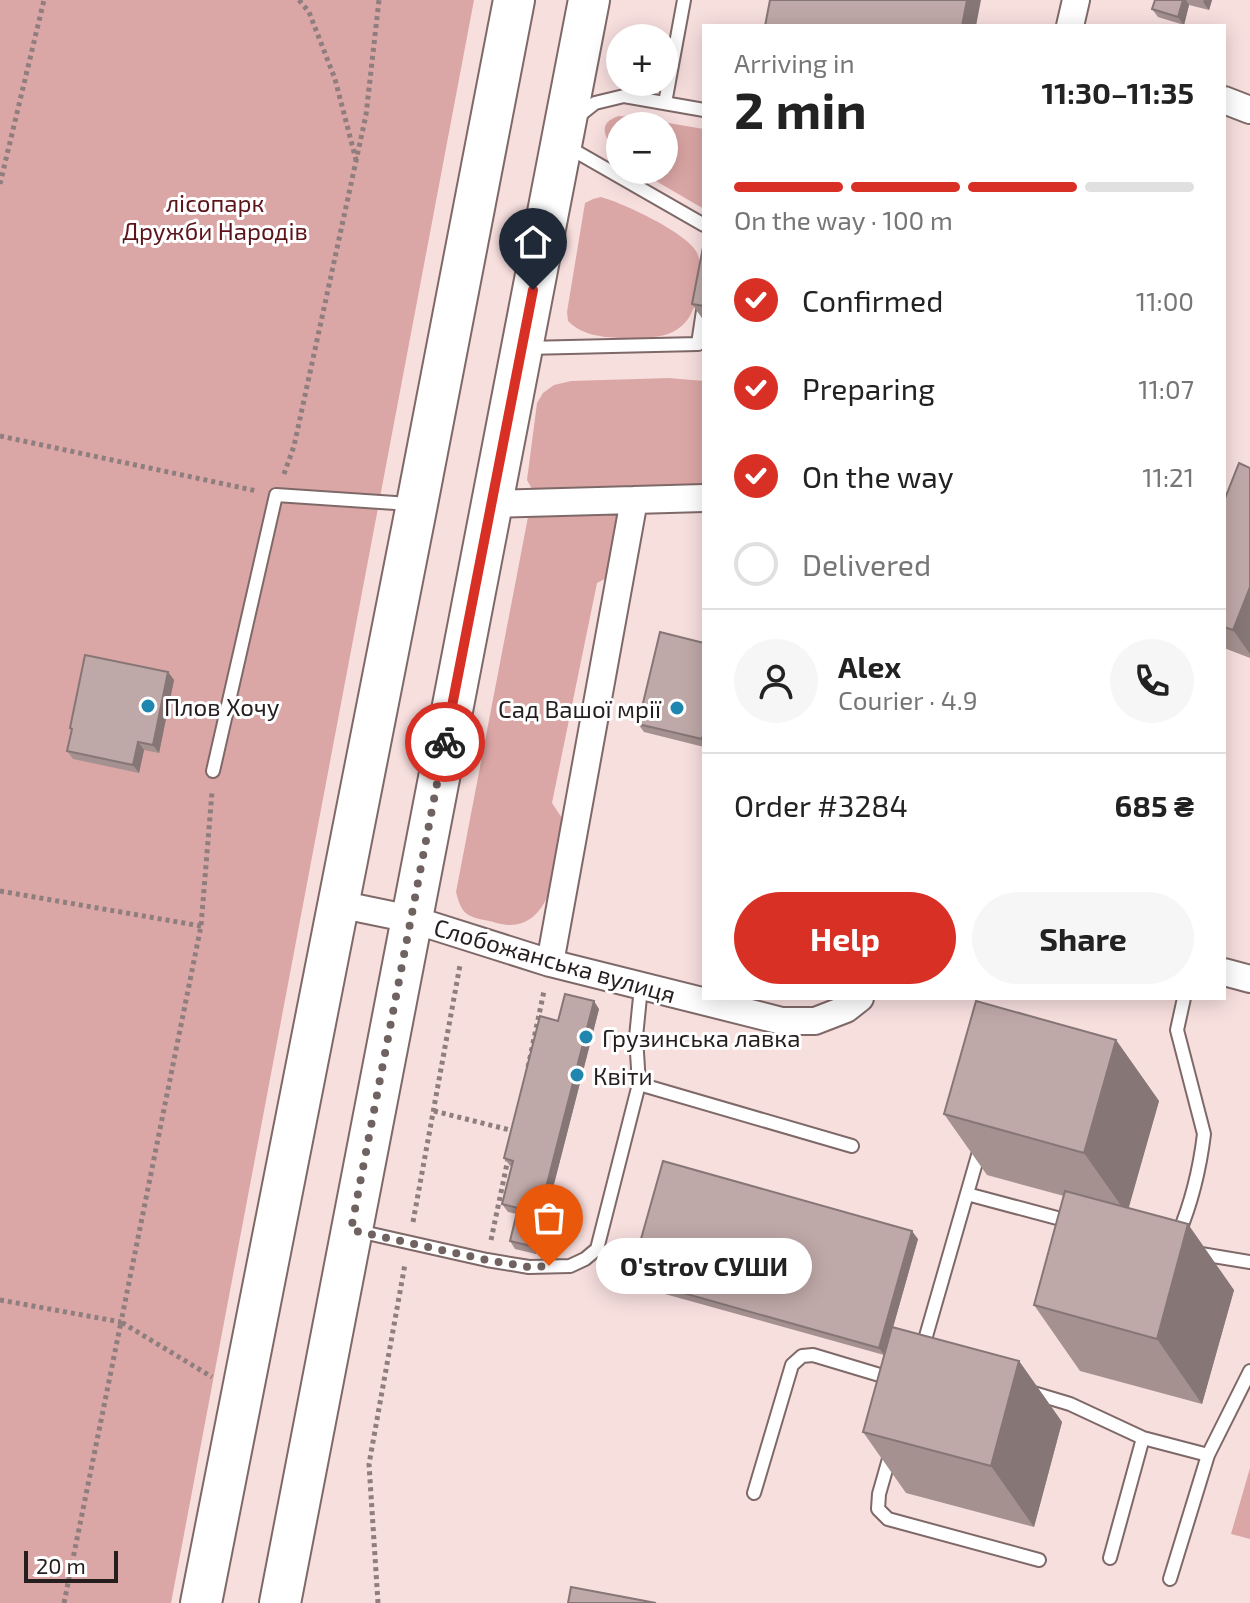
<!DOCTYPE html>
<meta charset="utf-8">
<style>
:root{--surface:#fff;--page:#f6f6f6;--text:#222;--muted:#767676;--line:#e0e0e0;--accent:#d93025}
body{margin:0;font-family:"Exo 2",sans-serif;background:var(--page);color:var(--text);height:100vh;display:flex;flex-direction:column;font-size:30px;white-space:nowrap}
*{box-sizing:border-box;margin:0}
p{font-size:26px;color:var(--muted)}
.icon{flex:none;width:44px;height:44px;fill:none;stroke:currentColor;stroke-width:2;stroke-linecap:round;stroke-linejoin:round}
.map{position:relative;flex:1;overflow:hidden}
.sheet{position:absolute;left:702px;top:24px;width:524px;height:976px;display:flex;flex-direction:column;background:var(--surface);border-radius:0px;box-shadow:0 4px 20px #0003}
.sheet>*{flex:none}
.fabs{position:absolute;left:606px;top:24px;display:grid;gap:16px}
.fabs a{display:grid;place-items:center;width:72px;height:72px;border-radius:50%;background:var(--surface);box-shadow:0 4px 20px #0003;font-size:40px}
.scale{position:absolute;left:24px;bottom:20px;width:94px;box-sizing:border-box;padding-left:8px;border:4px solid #261e1e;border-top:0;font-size:22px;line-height:28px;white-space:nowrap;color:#261e1e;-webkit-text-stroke:6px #fff;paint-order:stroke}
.pin{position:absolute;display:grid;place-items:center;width:68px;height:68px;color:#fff;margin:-82px -34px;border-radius:50% 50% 50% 0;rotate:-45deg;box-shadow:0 0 8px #0007}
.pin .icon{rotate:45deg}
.courier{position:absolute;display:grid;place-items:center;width:80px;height:80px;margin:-40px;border:6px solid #d93025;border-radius:50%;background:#fff;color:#222;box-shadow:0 2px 10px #0007}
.bubble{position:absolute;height:56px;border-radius:28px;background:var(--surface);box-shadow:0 4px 20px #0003;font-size:26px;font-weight:700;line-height:56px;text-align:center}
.summary em{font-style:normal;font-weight:700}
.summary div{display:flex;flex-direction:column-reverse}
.summary{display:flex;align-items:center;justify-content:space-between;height:136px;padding:0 32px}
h1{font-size:52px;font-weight:700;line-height:60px}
.bar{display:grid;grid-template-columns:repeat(4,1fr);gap:12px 8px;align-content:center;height:96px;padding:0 32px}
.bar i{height:10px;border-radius:6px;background:var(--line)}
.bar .on{background:var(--accent)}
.bar p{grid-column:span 4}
.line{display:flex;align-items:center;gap:20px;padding:0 32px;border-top:2px solid var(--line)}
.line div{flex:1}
.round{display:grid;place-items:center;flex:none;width:84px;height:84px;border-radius:42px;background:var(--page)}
ol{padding:0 32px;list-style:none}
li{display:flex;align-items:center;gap:24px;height:88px}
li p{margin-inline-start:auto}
li .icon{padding:8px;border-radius:50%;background:var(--accent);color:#fff;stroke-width:4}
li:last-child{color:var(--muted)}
li i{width:44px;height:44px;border:4px solid var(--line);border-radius:50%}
.action{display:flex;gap:16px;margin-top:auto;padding:16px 32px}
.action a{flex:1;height:92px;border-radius:48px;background:var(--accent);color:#fff;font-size:32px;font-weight:700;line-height:92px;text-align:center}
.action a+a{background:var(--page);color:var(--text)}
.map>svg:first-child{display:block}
</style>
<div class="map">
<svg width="1250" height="1603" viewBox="0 0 1250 1603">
<rect width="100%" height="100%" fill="#f7dfde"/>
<path fill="#dba7a6" d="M0,0H474L171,1603H0Z
M619,116L633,117L704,129V209L637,170H664V126H620V156C608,142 593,124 619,116Z
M601,197C623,203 685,232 696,251C702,261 700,275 699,286C692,338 663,339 619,338C601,337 582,335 568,321L567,312L585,203L593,199Z
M669,378L704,381V489L533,491L527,480L537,403L543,393L554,385L571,381Z
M600,509C608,511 620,513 623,523C625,531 621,561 620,571L597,583L552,803L566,824C559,856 554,926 509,925C501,925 492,921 484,920C465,916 461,912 456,892L528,517Z
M1250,1468V1539L1231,1534Z"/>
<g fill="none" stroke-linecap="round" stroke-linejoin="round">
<defs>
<path id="lane" d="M665,103L684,0
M576,118L595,103L624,96L704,110
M568,147L704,225
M526,348L698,344L704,304
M213,771L276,495L410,504
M639,1084L852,1146
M967,1194L1072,1222
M358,1231L487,1260L529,1267L570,1266L585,1259L597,1249L639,1084L636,1037L641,987
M1178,1235C1191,1204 1200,1167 1204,1134L1177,1030L1184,998
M1195,1253L1250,1262
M922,1350L981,1145
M1030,1392L1070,1404L1143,1438L1208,1455
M891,1452L879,1494L878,1509L888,1519L1039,1560
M754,1493L792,1365L802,1356L813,1355L893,1379
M1110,1558L1143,1438
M1170,1579L1208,1455L1250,1371"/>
<path id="street" d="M1070,26L1076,0
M1224,100L1250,110
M491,504L634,500
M338,904L411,919L550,963L782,1021H815L846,1009L860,998
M550,963L634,500L704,498
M1224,972L1250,979"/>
<path id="primary" d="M201,1603L417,504L514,0
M280,1603L589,0"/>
</defs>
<use href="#lane" stroke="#7e6968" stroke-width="16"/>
<use href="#street" stroke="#7e6968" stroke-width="30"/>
<use href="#primary" stroke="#7e6968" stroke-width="44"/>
<path stroke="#8e7e7e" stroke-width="5" stroke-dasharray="4 4" stroke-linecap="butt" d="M299,0L309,12L335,79L356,160
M0,184L44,0
M0,436L257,491
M284,474L294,446L366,115L379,0
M0,891L201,926
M528,1067L544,991
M434,1111L514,1131
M413,1222L460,965
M491,1240L508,1159
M0,1300L121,1322L201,926L212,792
M64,1603L121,1322L212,1377
M378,1603L369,1464L405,1264"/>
<use href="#lane" stroke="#fff" stroke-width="12"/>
<use href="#street" stroke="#fff" stroke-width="26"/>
<use href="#primary" stroke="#fff" stroke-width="40"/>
</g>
<path fill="#a49190" d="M1155,0H1212L1209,10L1189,5L1184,25L1158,17L1152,9Z
M704,242V321L692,304Z
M1250,468V658L1224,648V501Z
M704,643V747L644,732L638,724Z
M168,672L174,680L159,753L144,750L139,773L73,759L67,751L72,731L70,728Z
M599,1009L536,1254L515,1249L510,1241L517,1214L508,1212L502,1204L512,1167L510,1166L504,1158L558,1021Z
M1116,1040L1159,1101L1128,1208L1234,1290L1202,1404L1080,1371L1034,1305L1064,1196L987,1175L944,1114Z
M918,1239L893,1327L1019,1361L1062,1422L1034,1527L906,1493L863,1432L884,1355L636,1286L630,1278Z"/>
<path fill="#867676" d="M967,0H981L976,26H962Z
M1183,0H1186L1189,5L1184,25L1178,17Z
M1204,0H1212L1209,10L1203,2Z
M1250,587V654L1233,630Z
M168,672L174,680L159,753L153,745Z
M138,742L144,750L139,773L133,765Z
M594,1001L599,1009L536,1254L531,1246Z
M1116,1040L1159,1101L1127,1214L1084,1153Z
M1188,1224L1234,1290L1202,1404L1157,1339Z
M912,1231L918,1239L885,1356L879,1348Z
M1019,1361L1062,1422L1034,1527L991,1466Z"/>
<path fill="#bfa9a8" stroke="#867676" stroke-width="2" d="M770,0H967L962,26H765Z
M1155,0H1183L1178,17L1152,9Z
M704,242V306L692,304Z
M1239,463L1250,468V587L1233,630L1224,627V501Z
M660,632L704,643V730L702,739L638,724Z
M85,655L168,672L153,745L138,742L133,765L67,751L72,729L70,728Z
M565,994L594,1001L531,1246L510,1241L518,1208L502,1204L513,1161L504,1158L540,1016L558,1021Z
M976,1001L1116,1040L1084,1153L944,1114Z
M663,1161L912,1231L879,1348L630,1278Z
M1065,1191L1188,1224L1157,1339L1034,1305Z
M892,1327L1019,1361L991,1466L863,1432Z
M571,1587L656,1603H568Z"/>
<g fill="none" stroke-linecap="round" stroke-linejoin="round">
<path stroke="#6f6261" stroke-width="8" stroke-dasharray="0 14.4" d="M445,742L351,1230L487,1260L529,1267L549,1266"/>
<path stroke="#d93025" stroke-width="10" d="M445,742L533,290"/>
</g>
<g fill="#1e86af" stroke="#fff" stroke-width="3">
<circle cx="148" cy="706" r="8"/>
<circle cx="677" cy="708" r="8"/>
<circle cx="586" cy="1037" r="8"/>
<circle cx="577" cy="1075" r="8"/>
</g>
<g text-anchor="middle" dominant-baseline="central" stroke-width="6" stroke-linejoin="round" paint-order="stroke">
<g font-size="24" fill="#5c131a" stroke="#fff">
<text x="215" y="202">лісопарк<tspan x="215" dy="28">Дружби Народів</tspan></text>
</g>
<g font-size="24" fill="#261e1e" stroke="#fff" text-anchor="start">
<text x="164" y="706">Плов Хочу</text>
<text x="661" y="708" text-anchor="end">Сад Вашої мрії</text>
<text x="602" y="1037">Грузинська лавка</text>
<text x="593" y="1075">Квіти</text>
</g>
<g font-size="24" fill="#261e1e" stroke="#fff">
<text transform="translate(555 960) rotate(16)">Слобожанська вулиця</text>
</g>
</g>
</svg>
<div class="fabs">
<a>+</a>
<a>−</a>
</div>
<div class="scale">20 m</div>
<div class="pin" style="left:549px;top:1266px;background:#ea580c"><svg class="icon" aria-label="bag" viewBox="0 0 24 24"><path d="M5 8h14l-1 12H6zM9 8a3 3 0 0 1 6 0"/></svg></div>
<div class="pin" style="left:533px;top:290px;background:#1f2937"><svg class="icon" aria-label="home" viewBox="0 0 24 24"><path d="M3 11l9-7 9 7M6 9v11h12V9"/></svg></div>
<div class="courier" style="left:445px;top:742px"><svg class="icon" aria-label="bike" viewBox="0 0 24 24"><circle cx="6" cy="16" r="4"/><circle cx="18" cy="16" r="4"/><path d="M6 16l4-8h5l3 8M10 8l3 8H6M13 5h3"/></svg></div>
<div class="bubble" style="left:596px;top:1238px;width:216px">O'strov СУШИ</div>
<section class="sheet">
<div class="summary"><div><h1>2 min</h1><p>Arriving in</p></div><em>11:30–11:35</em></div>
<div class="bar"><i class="on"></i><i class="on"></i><i class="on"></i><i></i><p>On the way · 100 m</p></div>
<ol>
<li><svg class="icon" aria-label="check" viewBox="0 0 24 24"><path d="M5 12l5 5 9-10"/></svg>Confirmed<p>11:00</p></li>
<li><svg class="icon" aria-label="check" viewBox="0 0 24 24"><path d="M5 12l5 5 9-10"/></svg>Preparing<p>11:07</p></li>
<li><svg class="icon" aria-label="check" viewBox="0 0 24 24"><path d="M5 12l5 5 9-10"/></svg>On the way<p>11:21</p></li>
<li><i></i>Delivered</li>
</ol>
<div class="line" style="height:144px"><a class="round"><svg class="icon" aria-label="person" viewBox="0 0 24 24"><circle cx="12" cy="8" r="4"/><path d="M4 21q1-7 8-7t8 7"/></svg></a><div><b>Alex</b><p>Courier · 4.9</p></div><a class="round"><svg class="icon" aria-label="phone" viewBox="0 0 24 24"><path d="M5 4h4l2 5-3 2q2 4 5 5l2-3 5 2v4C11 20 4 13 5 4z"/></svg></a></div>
<div class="line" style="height:104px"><div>Order #3284</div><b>685 ₴</b></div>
<div class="action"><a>Help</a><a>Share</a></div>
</section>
</div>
